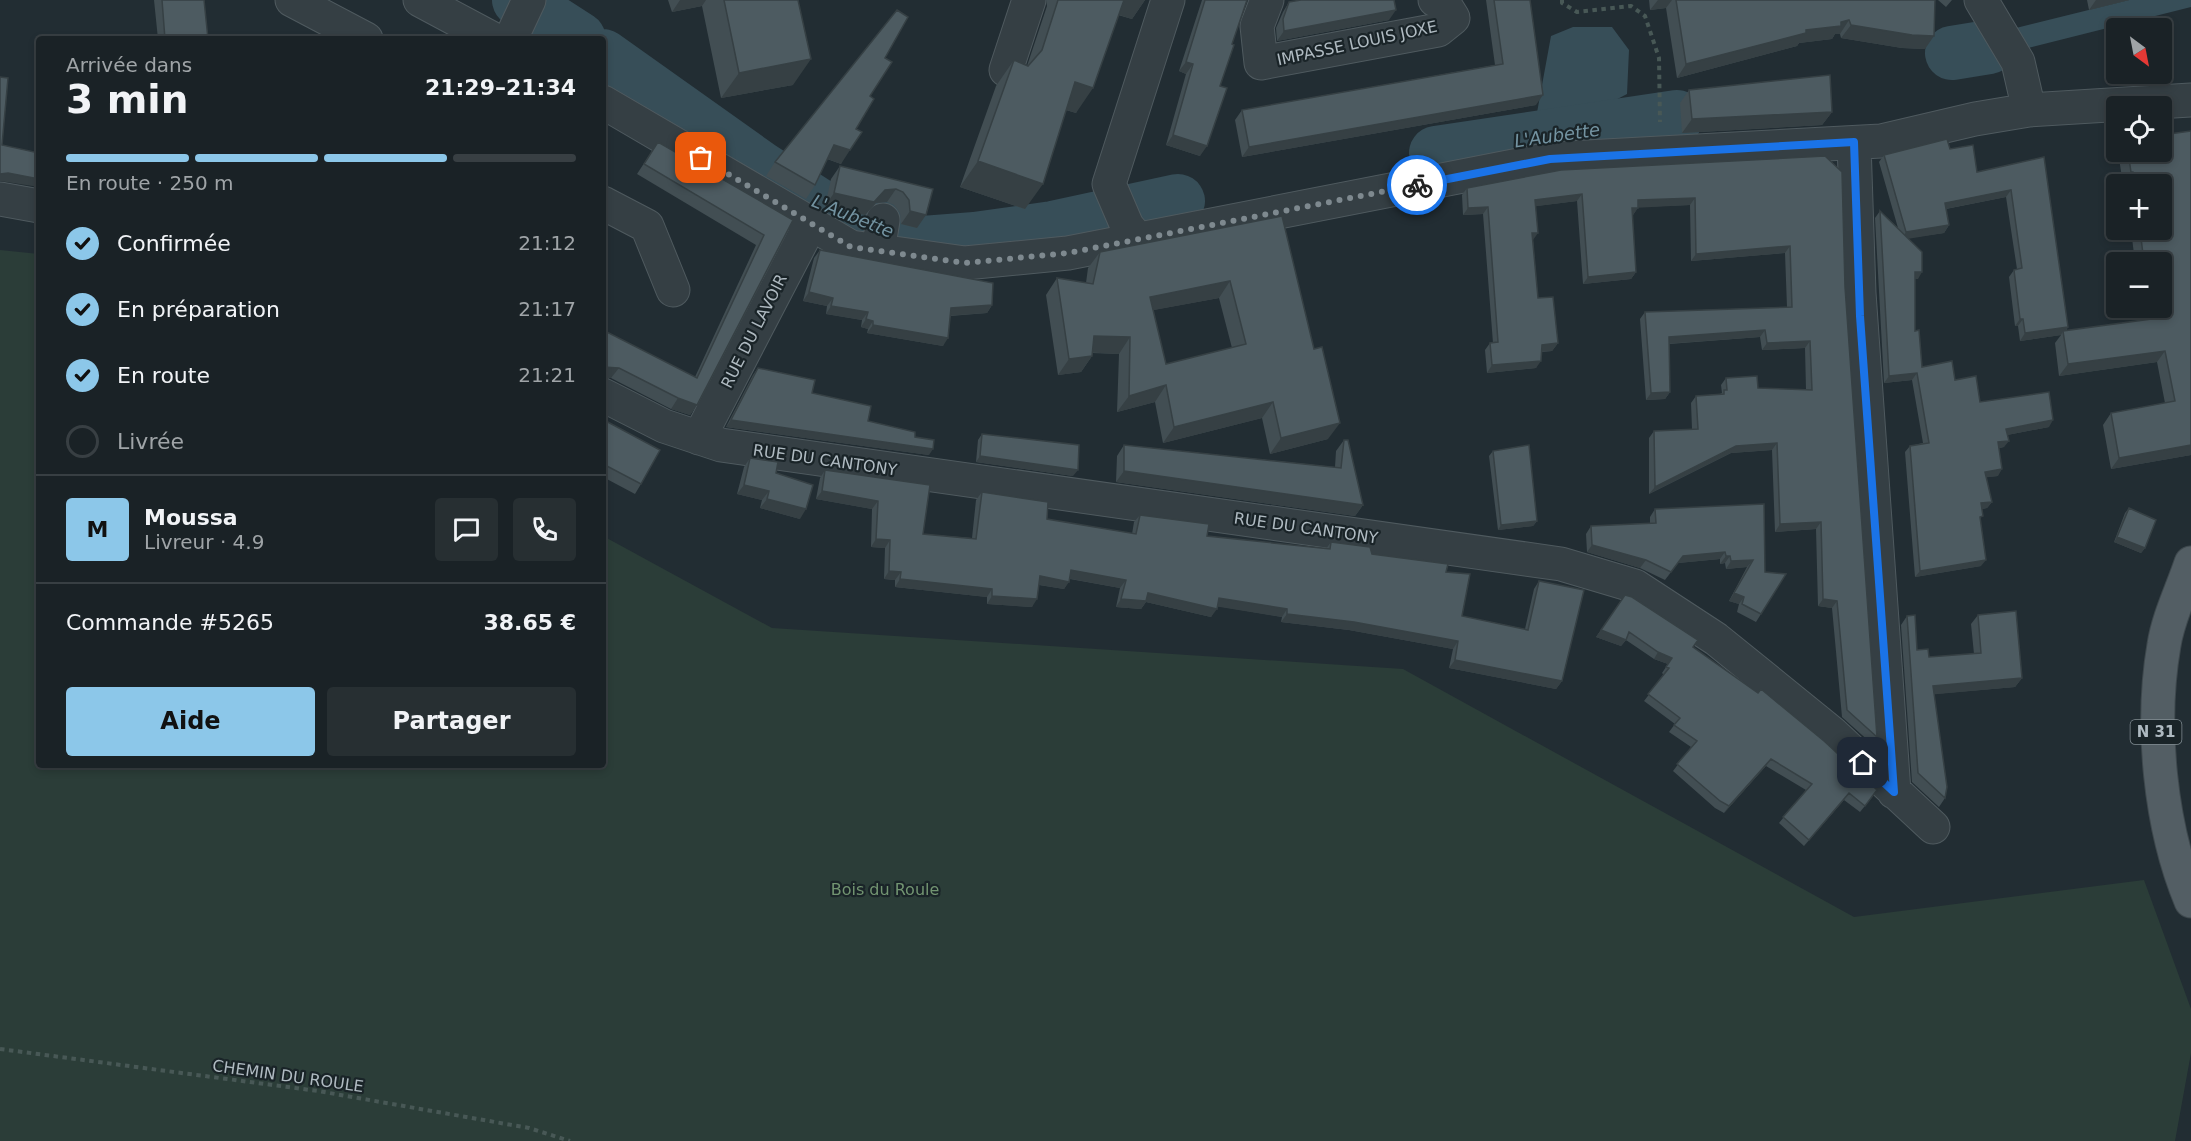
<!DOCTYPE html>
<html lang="fr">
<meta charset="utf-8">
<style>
:root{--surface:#1a2226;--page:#272f32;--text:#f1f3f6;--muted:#9fa4a7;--line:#383f43;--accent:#8cc7e9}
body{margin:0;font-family:"DejaVu Sans",sans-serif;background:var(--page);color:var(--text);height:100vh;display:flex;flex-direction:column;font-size:22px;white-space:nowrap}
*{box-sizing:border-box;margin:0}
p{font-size:20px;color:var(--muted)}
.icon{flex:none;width:33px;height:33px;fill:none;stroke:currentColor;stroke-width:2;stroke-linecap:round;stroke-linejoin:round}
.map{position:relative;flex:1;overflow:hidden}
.details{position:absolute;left:36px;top:36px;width:570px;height:732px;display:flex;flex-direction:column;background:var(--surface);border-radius:6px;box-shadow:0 3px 9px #0003,0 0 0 2px var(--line)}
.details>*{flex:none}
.needle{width:39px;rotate:148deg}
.buttons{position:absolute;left:2106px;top:18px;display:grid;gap:12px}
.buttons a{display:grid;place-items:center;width:66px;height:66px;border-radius:6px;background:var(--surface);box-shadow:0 3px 9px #0003,0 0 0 2px var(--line);font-size:30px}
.pin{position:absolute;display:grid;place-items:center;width:51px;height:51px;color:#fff;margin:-26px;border-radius:12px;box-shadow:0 3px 9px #0006}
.courier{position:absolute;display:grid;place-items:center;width:60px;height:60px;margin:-30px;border:4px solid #1a73e8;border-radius:50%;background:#fff;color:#222;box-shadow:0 2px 8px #0007}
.head em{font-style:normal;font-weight:700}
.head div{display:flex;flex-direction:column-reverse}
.head{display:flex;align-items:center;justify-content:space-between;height:102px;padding:0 30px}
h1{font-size:39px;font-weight:700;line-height:45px}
.bar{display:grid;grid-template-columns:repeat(4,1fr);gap:9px 6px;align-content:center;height:72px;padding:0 30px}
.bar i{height:8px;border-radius:4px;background:var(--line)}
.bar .current{background:var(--accent)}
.bar p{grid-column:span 4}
.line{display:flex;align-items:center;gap:15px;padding:0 30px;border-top:2px solid var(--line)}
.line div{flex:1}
.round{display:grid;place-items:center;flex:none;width:63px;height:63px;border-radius:6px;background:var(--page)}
ol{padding:0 30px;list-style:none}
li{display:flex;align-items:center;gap:18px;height:66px}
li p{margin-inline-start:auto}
li .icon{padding:6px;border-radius:50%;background:var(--accent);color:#111;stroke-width:4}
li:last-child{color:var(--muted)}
li i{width:33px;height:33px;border:3px solid var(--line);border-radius:50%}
.action{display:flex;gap:12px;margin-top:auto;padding:12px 30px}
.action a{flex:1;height:69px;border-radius:6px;background:var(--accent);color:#111;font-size:24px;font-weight:700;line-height:69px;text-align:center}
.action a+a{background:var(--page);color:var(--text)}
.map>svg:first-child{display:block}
</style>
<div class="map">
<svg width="2191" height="1141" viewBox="0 0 2191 1141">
<rect width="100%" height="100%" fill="#222d33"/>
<path fill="#2b3d38" d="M0,250L39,254V765H603V536L772,628L1403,669L1854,917L2144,880L2191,1009V1053L2175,1141H0Z"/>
<path fill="#374e58" d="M2129,0H2191V7L2028,48L2012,29Z
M1573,27H1612L1629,50L1627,94L1602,107L1536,118L1551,36Z"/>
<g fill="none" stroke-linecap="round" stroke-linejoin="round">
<path stroke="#374e58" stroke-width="54" d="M519,0L579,39
M1952,53L1989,47
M603,56L762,169L818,205L923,243L975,239L1053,228L1178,201
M1436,153L1677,117"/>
<defs>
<path id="minor" d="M292,0L366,39
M420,0L493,39
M1267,0L1257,26L1261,63L1438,30L1453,18L1445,5L1435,0
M1981,0L2018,62L2029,110
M514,39V32L529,0
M1006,70L1029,0
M603,102L851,247L965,263L1068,253L1550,159L1881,141L1975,119L2029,110L2191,100
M1854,143L1859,293L1894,792
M0,199L39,206
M603,203L647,226L673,290
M1138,239L1127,226L1109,184L1168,0
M878,251L883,220
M603,395L664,426L721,445L1561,564L1635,586L1716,639L1832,733L1933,827
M699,438L810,225"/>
<path id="major" d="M2191,563C2182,590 2168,618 2164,645C2150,725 2160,827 2191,901"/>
</defs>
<use href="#minor" stroke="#4f5a5f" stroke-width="35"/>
<use href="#major" stroke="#3e484d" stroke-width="35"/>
<path stroke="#485856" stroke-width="4" stroke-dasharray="4.5 4.5" stroke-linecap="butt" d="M1562,0V3L1577,12L1631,6L1645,16L1659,58L1660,122
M0,1049L318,1091L529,1128L570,1141"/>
<use href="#minor" stroke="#353f44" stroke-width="33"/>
<use href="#major" stroke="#535e64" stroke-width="33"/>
</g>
<path fill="#424e53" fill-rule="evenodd" d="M154,0H204L208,39H158Z
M668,0H798L793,85L721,98L702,6L672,12Z
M1046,0H1145L1132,19L1118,15L1076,113L1066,110L1025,209L960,187L996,86L1014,60L1027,66L1047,6Z
M1202,0H1247L1232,44L1200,156L1166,145L1186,74L1179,71Z
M1486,0H1530L1536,105L1242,157L1235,120L1242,110L1495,65Z
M1649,0H1935L1925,49L1902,48L1841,38L1840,34H1835L1832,39L1799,43L1797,46L1677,78L1666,8L1650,10Z
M1938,0H1952L1946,7Z
M2087,0H2129L2089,10Z
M1289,2L1389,20L1277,41L1276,28L1283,12Z
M885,58L870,96L841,164L827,159L815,185L806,199L766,176L775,162Z
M1689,90L1832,112L1822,125L1682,133L1680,103Z
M2191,131V455L2111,469L2103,425L2111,413L2165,403L2157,362L2059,376L2055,343L2061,335L2020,341L2018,326H2015L2009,277L2014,270L2017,269L2006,197L1946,209L1949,225L1944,233L1908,238L1918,279H1915V331L1922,367L1955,380L1980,402L2049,427L2007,435L2004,447L1999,448L1998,476L1986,477L1992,502L1987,508L1982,509L1980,521L1981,566L1915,577L1905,452L1910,446L1923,443L1912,380L1884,383L1875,218L1880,211L1898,228L1879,162L1884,155L1950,149L1977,172L2044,157L2068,327L2066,331L2142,320L2140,308H2162V262H2135L2131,230H2162V184H2123L2118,152H2162Z
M658,142L793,220L697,405L690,415L671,409L611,378H603V330L695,377L756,245L637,174Z
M1825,156L1845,287L1877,737L1872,744L1842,717L1832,608L1818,606L1816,529L1775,532L1772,450L1731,453L1649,494V438L1654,431L1692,429L1691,403L1696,396L1720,394L1722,393L1721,385L1726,378L1758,388L1806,390L1805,348L1762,350L1760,337L1669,344L1670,392L1665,399L1646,400L1640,319L1645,312L1787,307L1785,253L1691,261L1690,205L1638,207L1633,215H1632L1636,272L1631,279L1583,284L1577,201L1536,206L1533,240L1538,298L1558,343L1552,351L1542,352L1536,368L1487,373L1485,350L1490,343H1493L1483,214L1463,215L1462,195L1467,188Z
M840,166L933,189L917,228L901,224L900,213L894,205L887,202L876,203L865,215L825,206L831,179Z
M1282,216L1328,439L1270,454L1262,418L1163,443L1155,402L1117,412L1119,354L1092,353V356L1081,372L1058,375L1046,295L1057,278L1086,283L1088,268L1100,252ZM1219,298L1232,348L1166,364L1153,310Z
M820,250L992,305L987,313L950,316L943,346L867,333L868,329L861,327L862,320L826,314L827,306L803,301L814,258Z
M758,368L868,421L915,437L929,455L726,427L753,375Z
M603,421L641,484L635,494L603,477Z
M982,434L1073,476L976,462L978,440Z
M1344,440L1363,505L1355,516L1116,482L1117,456L1124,445L1335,467L1336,451Z
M1493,451L1537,521L1533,526L1498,530L1489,456Z
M750,458L776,473L800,519L760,508L762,500L737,494L744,467Z
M825,470L930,485L923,534L972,538L976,500L982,492L1047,519L1132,534L1134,522L1140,515L1207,536L1326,549L1331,542L1372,554L1446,572L1462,616L1525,629L1534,589L1539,581L1562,681L1556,689L1449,668L1453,649L1349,630L1281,622L1282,617L1217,606L1211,617L1146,602L1141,609L1116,607L1120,588L1070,579L1064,589L1039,585L1032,607L987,604V597L895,587V580L884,579L885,548L871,547L872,509L816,499L820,478Z
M1764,504L1761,614L1756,622L1737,612L1739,604L1729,601L1747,567L1726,569L1725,563L1720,564V559L1678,563L1665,580L1640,568L1587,552L1586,534L1591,526L1650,523V517L1655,509Z
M2129,508L2145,548L2141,553L2114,542L2125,513Z
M1625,595L1693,647L1873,796L1860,812L1844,800L1804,846L1779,823L1806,790L1766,766L1724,813L1715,808L1673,771L1691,747L1669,732L1675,724L1644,701L1664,675L1662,673L1668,664L1654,659L1626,640L1621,646L1596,637Z
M1978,615L2022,678L2015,687L1934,694L1945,798L1939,807L1912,782L1901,625L1907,616L1917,650L1929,657L1974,654L1971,624Z"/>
<path fill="#364044" d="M680,0H706L702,6L672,12Z
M1119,0H1145L1132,19L1110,12Z
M1658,0H1672L1666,8L1650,10Z
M2096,0H2129L2089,10Z
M1396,10L1389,20L1277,41L1284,31Z
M1849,20L1840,34H1835L1832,39L1799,43L1797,46L1677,78L1686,64L1806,30Z
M1851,25L1934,36L1925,49L1902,48L1841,38Z
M811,59L793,85L721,98L739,73Z
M1186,62L1193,64L1186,74L1179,71Z
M1075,82L1093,88L1076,113L1057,107Z
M1543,95L1536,105L1242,157L1249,147Z
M1832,112L1822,125L1682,133L1692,119Z
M1173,135L1207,146L1200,156L1166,145Z
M834,145L850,150L841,164L825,158Z
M978,161L1043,184L1025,209L960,187Z
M2131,172H2133L2125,184H2123Z
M8,173L39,179V187L0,181V174Z
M896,189L887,202L876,203L865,215L825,206L834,193Z
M2011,190L2006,197L1940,210L1945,203Z
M1582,194L1577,201L1530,207L1535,200Z
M1695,198L1690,205L1633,208H1638L1633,215H1627L1638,200Z
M1488,207L1483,214L1463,215L1468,208Z
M910,211L926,215L917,228L901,224Z
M1949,225L1944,233L1901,240L1906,232Z
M1532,233H1538L1533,240Z
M1790,246L1785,253L1691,261L1696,254Z
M1636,272L1631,279L1583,284L1588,277Z
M1915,272H1922L1918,279H1910Z
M1230,281L1219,298L1138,313L1150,297Z
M809,292L833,298L827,306L803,301Z
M992,305L987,313L945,316L951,308Z
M831,306L868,312L862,320L826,314Z
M866,319L873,321L868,329L861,327Z
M2020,319H2023L2018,326H2015Z
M873,325L948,338L943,346L867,333Z
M2068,327L2063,334V331L2061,335L2020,341L2025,333Z
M1765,330L1760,337L1664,344L1669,337Z
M1094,336L1130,337L1119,354L1082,352Z
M1810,341L1805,348L1762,350L1767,343Z
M1558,343L1552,351L1537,352L1542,345Z
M2165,351L2157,362L2059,376L2068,364Z
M1092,356L1081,372L1058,375L1069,359Z
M1541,361L1536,368L1487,373L1492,365Z
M605,367L619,368L611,378H603V370Z
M1917,373L1912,380L1884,383L1889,376Z
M1166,385L1155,402L1117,412L1129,396Z
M1670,392L1665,399L1646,400L1651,393Z
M678,398L697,405L690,415L671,409Z
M1273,402L1262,418L1163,443L1174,427Z
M731,420L933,449L929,455L726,427Z
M2053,420L2049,427L2002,436L2006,429Z
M1340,423L1328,439L1270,454L1281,438Z
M2009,441L2004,447L1994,449L1998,442Z
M1777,443L1772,450L1731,453L1649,494L1655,487L1736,446Z
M2191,445V455L2111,469L2119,458Z
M980,456L1078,470L1073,476L976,462Z
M2002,469L1998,476L1981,478L1985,472Z
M1124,471L1363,505L1355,516L1116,482Z
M744,485L769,491L762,500L737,494Z
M822,491L878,501L872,509L816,499Z
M767,499L806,509L800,519L760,508Z
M1992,502L1987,508L1976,510L1981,503Z
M1537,521L1533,526L1498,530L1501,525Z
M1821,522L1816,529L1775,532L1780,524Z
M2117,537L2145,548L2141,553L2114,542Z
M876,539L890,540L885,548L871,547Z
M1592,545L1646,560L1640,568L1587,552Z
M1725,552L1720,559L1678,563L1665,580L1683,556Z
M1726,556H1730L1725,563L1720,564Z
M1753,560L1747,567L1726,569L1731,561Z
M1986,560L1981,566L1915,577L1920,571Z
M1071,570L1126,580L1120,588L1066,578Z
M889,571L901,572L895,580L884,579Z
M1040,576L1069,582L1064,589L1034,584Z
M900,579L992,589L987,597L895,587Z
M1148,593L1217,609L1211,617L1146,602L1141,609L1116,607L1121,599Z
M1734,593L1744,597L1739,604L1729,601Z
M992,596L1037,599L1032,607L987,604Z
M1219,598L1287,609L1282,617L1214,606Z
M1823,599L1837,601L1832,608L1818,606Z
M1287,614L1354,622L1458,641L1453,649L1349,630L1281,622Z
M1601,630L1626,640L1621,646L1596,637Z
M1658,652L1672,658L1668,664L1654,659Z
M1455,660L1562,681L1556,689L1449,668Z
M2022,678L2015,687L1927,695L1933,686Z
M1771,759L1766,766L1724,813L1729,806Z
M1849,793L1844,800L1804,846L1809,840Z"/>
<path fill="#4d5b61" stroke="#364044" stroke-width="1.5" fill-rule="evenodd" d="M162,0H204L208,39H165Z
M724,0H798L811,59L739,73Z
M1058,0H1124L1093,88L1075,82L1043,184L978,161L1014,60L1028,66L1042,50Z
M1205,0H1247L1232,44L1234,45L1220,86L1227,88L1207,146L1173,135L1193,64L1186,62Z
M1301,0H1394L1396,10L1284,31L1283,19L1289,2Z
M1494,0H1530L1543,95L1249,147L1242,110L1503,64Z
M1676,0H1935L1934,36L1912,35L1851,25L1849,20L1841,22V26L1806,30V33L1686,64Z
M897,10L908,17L885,58L892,62L870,96L874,99L856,129L862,132L850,150L834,145L815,185L775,162Z
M1830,75L1832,112L1692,119L1689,90Z
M0,77L8,78L2,145L39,153V179L8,173L0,174Z
M2191,131V445L2119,458L2111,413L2175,401L2165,351L2068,364L2063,331L2151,319L2150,308H2162V262H2144L2140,230H2162V184H2135L2133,172H2131L2128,152H2162V135Z
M1947,139L1950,149L1973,145L1977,172L2044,157L2068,327L2025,333L2023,319H2020L2014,270L2022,268L2011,190L1945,203L1949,225L1906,232L1884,155Z
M658,142L793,220L697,405L678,398L619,368L603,367V330L697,378L764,235L644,164Z
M1825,156L1842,172L1845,287L1877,737L1847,710L1837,601L1823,599L1821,522L1780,524L1777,443L1736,446L1655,487L1654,431L1698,429L1696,396L1724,394V390H1727L1726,378L1757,376L1758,388L1812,390L1810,341L1767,343L1765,330L1669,337L1670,392L1651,393L1645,312L1792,307L1790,246L1696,254L1695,198L1638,200V208H1632L1636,272L1588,277L1582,194L1535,200L1538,233H1532L1538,298L1553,297L1558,343L1542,345L1541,361L1492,365L1490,343L1498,342L1488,207L1468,208L1467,188L1561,170Z
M840,166L933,189L926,215L910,211L909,200L903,192L896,189L885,190L874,202L834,193Z
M1880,211L1922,252V272H1915V331L1919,330L1922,367L1952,361L1955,380L1976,376L1980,402L2049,392L2053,420L2006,429L2009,441L1998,442L2002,469L1985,472L1992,502L1981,503L1983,516L1980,517L1986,560L1920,571L1910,446L1929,443L1917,373L1889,376Z
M1282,216L1314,349L1322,347L1340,423L1281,438L1273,402L1174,427L1166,385L1129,396L1130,337L1094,336L1092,356L1069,359L1057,278L1093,284L1100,252ZM1230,281L1246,344L1166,364L1150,297Z
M820,250L993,283L992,305L951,308L948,338L873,325V321L866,319L868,312L831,306L833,298L809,292Z
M758,368L815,380L812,393L871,406L868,421L915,432V437L934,440L933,449L731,420Z
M604,420L660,450L641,484L603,464Z
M982,434L1079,445L1078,470L980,456Z
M1344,440H1348L1363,505L1124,471V445L1341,468Z
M1529,445L1537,521L1501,525L1493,451Z
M750,458L778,462L776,473L813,485L806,509L767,499L769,491L744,485Z
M825,470L930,485L923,534L976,539L982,492L1048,502L1047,519L1136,534L1140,515L1209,524L1207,536L1330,549L1331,542L1370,547L1372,554L1448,564L1446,572L1470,574L1462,616L1528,630L1539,581L1584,590L1562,681L1455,660L1458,641L1354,622L1287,614V609L1219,598L1217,609L1148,593L1146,601L1121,599L1126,580L1071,570L1069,582L1040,576L1037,599L992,596V589L900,579L901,572L889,571L890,540L876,539L878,501L822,491Z
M1764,504L1765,572L1786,574L1761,614L1742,604L1744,597L1734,593L1753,560L1731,561L1730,556H1726L1725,552L1683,556L1671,572L1646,560L1592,545L1591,526L1656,523L1655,509Z
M2129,508L2156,520L2145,548L2117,537Z
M1625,595L1632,597L1698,640L1693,647L1758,693L1761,689L1824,741L1877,790L1865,806L1849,793L1809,840L1783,817L1812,784L1771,759L1729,806L1720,801L1677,764L1697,741L1674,725L1680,718L1648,694L1669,668L1666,667L1672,658L1658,652L1629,632L1626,640L1601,630Z
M2016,611L2022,678L1933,686L1947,787L1945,798L1918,773L1907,616L1915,615L1917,650L1928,649L1929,657L1981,653L1978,615Z"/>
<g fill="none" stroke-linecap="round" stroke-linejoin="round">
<path stroke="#7e898f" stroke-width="6" stroke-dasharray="0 10.8" d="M701,158L851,247L965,263L1068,253L1417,185"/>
<path stroke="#1a73e8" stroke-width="8" d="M1417,185L1550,159L1854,142L1860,316L1894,792L1863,763"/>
</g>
<g text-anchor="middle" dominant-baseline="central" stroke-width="4.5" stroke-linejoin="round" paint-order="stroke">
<rect fill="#1a2428" stroke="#828d93" stroke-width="1.5" x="2130.5" y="720" width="51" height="24" rx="4.5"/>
<g font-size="15" font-weight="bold" fill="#afbac1">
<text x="2156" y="732">N 31</text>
</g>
<g font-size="16" fill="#afbac1" stroke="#1a2428">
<text transform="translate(1357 43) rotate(-12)">IMPASSE LOUIS JOXE</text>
<text transform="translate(754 331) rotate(-63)">RUE DU LAVOIR</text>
<text transform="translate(825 460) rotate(8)">RUE DU CANTONY</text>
<text transform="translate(1306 528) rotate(8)">RUE DU CANTONY</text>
<text transform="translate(288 1076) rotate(8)">CHEMIN DU ROULE</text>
</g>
<g font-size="16" fill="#729471" stroke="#1a2428">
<text x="885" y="889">Bois du Roule</text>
</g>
<g font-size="18" font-style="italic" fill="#7393a1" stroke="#1a2428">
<text transform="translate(1557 135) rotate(-8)">L'Aubette</text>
<text transform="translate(853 216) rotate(22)">L'Aubette</text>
</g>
</g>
</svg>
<div class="buttons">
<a><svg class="needle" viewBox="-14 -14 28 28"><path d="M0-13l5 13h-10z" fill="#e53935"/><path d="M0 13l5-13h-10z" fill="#9fa4a7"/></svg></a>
<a><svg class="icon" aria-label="locate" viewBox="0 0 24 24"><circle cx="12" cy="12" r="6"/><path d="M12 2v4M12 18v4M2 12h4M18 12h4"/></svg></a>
<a>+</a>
<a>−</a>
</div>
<div class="pin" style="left:701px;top:158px;background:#ea580c"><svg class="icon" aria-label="bag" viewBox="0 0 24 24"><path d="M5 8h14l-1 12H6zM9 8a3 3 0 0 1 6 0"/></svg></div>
<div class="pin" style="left:1863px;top:763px;background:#1f2937"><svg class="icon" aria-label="home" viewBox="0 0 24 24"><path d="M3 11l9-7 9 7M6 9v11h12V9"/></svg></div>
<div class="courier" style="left:1417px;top:185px"><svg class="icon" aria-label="bike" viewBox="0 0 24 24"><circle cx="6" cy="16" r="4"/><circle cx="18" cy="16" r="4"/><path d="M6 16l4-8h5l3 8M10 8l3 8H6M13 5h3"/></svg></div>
<section class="details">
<div class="head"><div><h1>3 min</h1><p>Arrivée dans</p></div><em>21:29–21:34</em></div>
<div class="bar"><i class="current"></i><i class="current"></i><i class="current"></i><i></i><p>En route · 250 m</p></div>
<ol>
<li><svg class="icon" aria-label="check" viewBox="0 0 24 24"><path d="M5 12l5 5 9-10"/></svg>Confirmée<p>21:12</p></li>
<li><svg class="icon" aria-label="check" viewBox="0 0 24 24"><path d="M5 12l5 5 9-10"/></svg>En préparation<p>21:17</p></li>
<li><svg class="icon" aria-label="check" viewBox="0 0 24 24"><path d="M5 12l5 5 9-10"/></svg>En route<p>21:21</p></li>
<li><i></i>Livrée</li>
</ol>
<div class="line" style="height:108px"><b class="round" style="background:var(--accent);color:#111">M</b><div><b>Moussa</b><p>Livreur · 4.9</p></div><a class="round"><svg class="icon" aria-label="chat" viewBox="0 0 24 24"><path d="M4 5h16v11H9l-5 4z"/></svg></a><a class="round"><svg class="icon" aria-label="phone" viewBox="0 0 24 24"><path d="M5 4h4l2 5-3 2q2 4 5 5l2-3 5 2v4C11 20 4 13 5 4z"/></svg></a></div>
<div class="line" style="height:78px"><div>Commande #5265</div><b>38.65 €</b></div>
<div class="action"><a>Aide</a><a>Partager</a></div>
</section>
</div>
